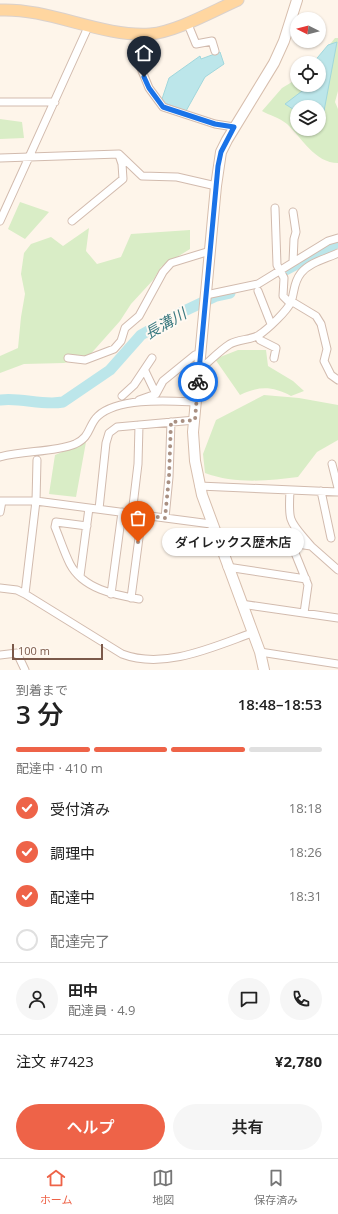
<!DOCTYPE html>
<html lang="ja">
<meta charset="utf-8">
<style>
:root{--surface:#fff;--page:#f6f6f6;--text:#222;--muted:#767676;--line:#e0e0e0;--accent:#ee6348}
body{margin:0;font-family:"Open Sans","Noto Sans JP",sans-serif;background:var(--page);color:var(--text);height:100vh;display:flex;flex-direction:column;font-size:15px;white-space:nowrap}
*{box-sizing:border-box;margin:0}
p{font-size:13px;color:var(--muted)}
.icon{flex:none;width:22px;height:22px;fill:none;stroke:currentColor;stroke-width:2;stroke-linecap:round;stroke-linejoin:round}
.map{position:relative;height:670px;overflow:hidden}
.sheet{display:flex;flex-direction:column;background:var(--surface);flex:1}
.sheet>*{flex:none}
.needle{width:26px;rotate:276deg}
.controls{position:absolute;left:290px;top:12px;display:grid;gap:8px}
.controls a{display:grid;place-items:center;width:36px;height:36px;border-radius:50%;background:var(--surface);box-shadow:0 1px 3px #0004;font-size:20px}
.scale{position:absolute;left:12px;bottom:10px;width:91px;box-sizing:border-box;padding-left:4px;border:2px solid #7b594a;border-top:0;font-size:11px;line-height:14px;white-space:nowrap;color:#7b594a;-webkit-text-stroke:3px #fff9f2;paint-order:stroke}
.pin{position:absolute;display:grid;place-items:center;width:34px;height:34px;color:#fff;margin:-41px -17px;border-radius:50% 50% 50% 0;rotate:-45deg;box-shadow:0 0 4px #0007}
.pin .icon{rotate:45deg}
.courier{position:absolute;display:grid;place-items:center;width:40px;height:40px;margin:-20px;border:3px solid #1a73e8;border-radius:50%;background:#fff;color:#222;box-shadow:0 1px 5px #0007}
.bubble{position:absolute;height:28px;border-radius:14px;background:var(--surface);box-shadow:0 1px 3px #0004;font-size:13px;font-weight:600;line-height:28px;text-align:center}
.headline em{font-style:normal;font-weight:600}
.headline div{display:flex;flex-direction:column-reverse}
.headline{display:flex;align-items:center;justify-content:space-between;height:68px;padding:0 16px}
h1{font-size:26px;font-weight:600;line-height:30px}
.bar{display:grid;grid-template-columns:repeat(4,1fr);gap:6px 4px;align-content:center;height:48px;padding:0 16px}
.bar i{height:5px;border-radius:3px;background:var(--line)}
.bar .selected{background:var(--accent)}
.bar p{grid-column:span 4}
.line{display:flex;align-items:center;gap:10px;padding:0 16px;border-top:1px solid var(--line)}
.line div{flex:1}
.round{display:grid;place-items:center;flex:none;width:42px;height:42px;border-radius:21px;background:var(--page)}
ol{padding:0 16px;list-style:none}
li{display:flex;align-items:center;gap:12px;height:44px}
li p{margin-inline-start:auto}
li .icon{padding:4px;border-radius:50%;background:var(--accent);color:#fff;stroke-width:4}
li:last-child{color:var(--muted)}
li i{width:22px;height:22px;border:2px solid var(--line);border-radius:50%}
.button{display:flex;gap:8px;margin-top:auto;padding:8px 16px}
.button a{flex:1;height:46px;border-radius:24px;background:var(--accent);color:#fff;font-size:16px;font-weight:600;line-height:46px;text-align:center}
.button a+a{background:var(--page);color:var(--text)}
.dock{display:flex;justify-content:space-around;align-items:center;height:56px;border-top:1px solid var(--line);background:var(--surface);font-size:11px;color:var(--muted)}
.dock a{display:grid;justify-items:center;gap:2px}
.dock .selected{color:var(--accent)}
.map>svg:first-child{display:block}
</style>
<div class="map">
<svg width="338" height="670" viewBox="0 0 338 670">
<rect width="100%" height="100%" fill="#fef5ea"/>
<path fill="#d9edc6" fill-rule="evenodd" d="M335,38H338V91L335,102L338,109V163C315,163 302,138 287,124C280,118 269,115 262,111L282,88L297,79V85H319V63H315ZM297,107H319V129H297Z
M0,119L22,122L24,138L0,139Z
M20,202L49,212L25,239L8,229Z
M89,228L86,251L97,264L121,257L131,234L190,230V249L161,267L154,279L131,304L120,321L88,357L64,363L24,364L0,373V356L18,348L21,317L25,294L21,274L24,253L31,244L51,237L63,246Z
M238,350H266L268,366L293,381L304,391L291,396C272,386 259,386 240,395L215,359Z
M264,395L299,398L338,405V440L317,452L298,477C268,481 234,484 205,473L203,454L216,420Z
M86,442L76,497L49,494L55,455Z"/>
<path fill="#bce6ea" stroke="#a1d7dc" d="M337,42L321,127H319V107H297V114L296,111L285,104L310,85H319V63H313L328,45Z
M220,52L224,64L205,77L186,111L161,102L169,78L200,56L201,59Z"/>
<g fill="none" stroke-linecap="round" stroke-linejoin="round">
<path stroke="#bce6ea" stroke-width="11" d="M282,272L338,242
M0,400C21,397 42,406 63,402L110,370L141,335L180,313L216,296L230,293"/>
<defs>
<path id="street" d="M187,22L196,44L212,41L215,51
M140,34V66L149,88L163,107L215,124L234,127
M0,102H55
M0,158L119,154L142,176L177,177L216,186
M275,208L277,265L284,278L283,296L290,303
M293,212L296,232L294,239L293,262
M0,221L89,25
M72,221L123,179L122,164L119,155
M258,291L271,324
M206,295L258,284L328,241L338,238
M291,301L316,316L321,324L327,349L324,361L331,375L338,380
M258,336L260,340L276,348L274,358
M68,358L85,360L114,349L121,341L125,328L139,316L163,272L171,263L210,251
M199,370C209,362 219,351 230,344C239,339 251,340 259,335C268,329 287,311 291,302C295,291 293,283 301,273C310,262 326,259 338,253
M145,371L156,394
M122,396L134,385L152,358
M139,400L156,394L163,381L195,355
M0,457C24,450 52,453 75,444C91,437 88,425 98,416C119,397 170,401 196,402
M332,464L338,488
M199,486L338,492
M290,491C288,524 290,521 311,546
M321,491L331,538
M0,501H36L211,524
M99,509L106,443L109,433L117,427L195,420
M0,512L2,501
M132,514L138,464L139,425
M165,518L169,477L171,422
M87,526L56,522L55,527C60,539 64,552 70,564C83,589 115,595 139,599
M214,532L311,546L338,570
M291,543L308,585L304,613
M227,567L306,579
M80,576L89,508
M0,588L17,590L25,594L122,654C164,670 213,647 252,633
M25,594L36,501L37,460
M111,594L122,512
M131,598L142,515
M241,604L338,618
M260,652L338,664
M0,655L17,653L25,670"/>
<path id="secondary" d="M264,670L260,652L202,495L195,461L193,432L216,186L221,152L227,140L274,63L284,41L297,0"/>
<path id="primary" d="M0,10C50,8 100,37 150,34C176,32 213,11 238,0"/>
</defs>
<use href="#street" stroke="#d2bbae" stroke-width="9"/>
<use href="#secondary" stroke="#d7bead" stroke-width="12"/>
<use href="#primary" stroke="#dad1cc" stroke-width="13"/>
<use href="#street" stroke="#fff" stroke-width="7"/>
<use href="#secondary" stroke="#fff" stroke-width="10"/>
<use href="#primary" stroke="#ffd6a0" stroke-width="11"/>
</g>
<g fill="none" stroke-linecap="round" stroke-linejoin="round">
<path stroke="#a99082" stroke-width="4" stroke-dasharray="0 7.2" d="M138,542L142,515L165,518L169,477L171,422L195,420L198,382"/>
<path stroke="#1a73e8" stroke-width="5" d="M144,77L149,88L163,107L215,124L234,127L221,152L218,166L198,382"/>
</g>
<g text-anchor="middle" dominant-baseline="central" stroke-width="4" stroke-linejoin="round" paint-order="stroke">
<g font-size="15" font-style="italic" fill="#3c7a81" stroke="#fff9f2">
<text transform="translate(165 323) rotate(-30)">長溝川</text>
</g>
</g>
</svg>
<div class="controls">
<a><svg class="needle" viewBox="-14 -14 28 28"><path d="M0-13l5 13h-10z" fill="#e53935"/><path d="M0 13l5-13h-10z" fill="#767676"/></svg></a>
<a><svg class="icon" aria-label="locate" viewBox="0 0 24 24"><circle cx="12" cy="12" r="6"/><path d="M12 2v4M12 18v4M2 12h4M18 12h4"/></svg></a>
<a><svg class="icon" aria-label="layers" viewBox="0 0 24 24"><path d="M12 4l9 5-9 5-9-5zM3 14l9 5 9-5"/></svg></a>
</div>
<div class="scale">100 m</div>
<div class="pin" style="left:138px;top:542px;background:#ea580c"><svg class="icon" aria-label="bag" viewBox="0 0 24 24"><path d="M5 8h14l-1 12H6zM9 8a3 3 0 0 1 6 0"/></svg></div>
<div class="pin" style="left:144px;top:77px;background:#1f2937"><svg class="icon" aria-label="home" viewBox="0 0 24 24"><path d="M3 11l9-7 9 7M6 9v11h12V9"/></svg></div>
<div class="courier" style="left:198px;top:382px"><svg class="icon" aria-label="bike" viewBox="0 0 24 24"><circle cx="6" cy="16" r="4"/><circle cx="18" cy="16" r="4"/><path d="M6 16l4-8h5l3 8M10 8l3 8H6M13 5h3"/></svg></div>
<div class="bubble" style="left:162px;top:528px;width:142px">ダイレックス歴木店</div>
</div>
<section class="sheet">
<div class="headline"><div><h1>3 分</h1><p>到着まで</p></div><em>18:48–18:53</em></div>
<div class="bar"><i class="selected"></i><i class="selected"></i><i class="selected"></i><i></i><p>配達中 · 410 m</p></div>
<ol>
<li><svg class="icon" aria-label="check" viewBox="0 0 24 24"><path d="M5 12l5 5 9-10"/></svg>受付済み<p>18:18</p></li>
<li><svg class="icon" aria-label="check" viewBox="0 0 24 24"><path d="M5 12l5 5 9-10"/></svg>調理中<p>18:26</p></li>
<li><svg class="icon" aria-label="check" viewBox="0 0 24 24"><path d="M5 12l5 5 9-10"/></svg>配達中<p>18:31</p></li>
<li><i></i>配達完了</li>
</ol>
<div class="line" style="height:72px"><a class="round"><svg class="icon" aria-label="person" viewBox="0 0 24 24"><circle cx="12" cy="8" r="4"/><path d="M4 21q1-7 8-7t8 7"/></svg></a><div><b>田中</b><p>配達員 · 4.9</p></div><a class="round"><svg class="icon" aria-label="chat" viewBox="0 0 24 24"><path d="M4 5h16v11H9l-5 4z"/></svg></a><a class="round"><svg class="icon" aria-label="phone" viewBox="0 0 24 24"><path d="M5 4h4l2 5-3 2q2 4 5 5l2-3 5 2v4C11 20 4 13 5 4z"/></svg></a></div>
<div class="line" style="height:52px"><div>注文 #7423</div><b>¥2,780</b></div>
<div class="button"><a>ヘルプ</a><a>共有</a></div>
</section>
<nav class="dock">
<a class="selected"><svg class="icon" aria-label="home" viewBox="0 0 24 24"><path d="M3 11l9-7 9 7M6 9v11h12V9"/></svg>ホーム</a>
<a><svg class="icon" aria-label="map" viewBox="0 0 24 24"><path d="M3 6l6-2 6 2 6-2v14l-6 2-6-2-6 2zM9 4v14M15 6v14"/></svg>地図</a>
<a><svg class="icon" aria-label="saved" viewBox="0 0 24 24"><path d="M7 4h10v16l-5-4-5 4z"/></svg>保存済み</a>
</nav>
